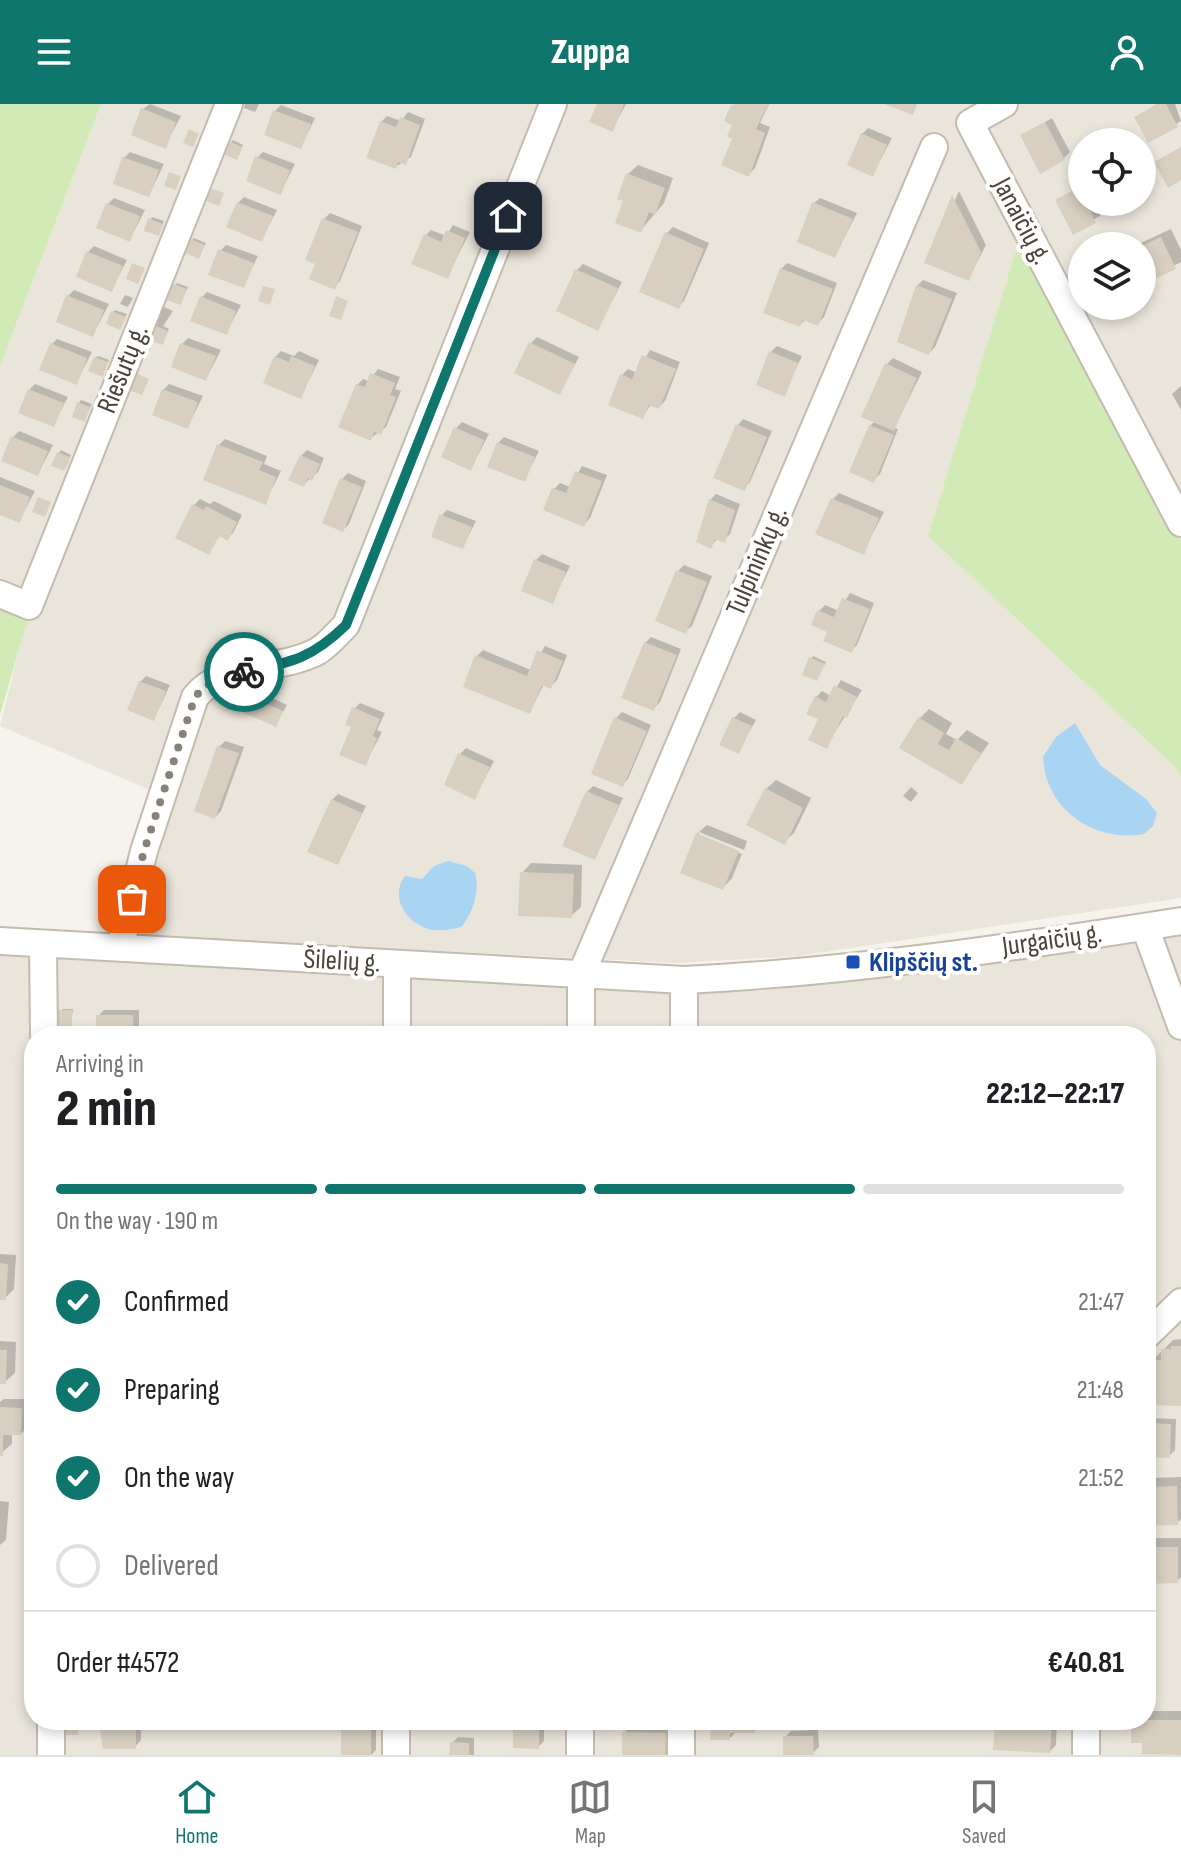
<!DOCTYPE html>
<meta charset="utf-8">
<style>
:root{--surface:#fff;--page:#f6f6f6;--text:#202124;--muted:#757577;--line:#e0e0e0;--accent:#0f766e}
body{margin:0;font-family:"Sofia Sans Condensed",sans-serif;background:var(--page);color:var(--text);height:100vh;display:flex;flex-direction:column;font-size:30px;white-space:nowrap}
*{box-sizing:border-box;margin:0}
p{font-size:26px;color:var(--muted)}
.icon{flex:none;width:44px;height:44px;fill:none;stroke:currentColor;stroke-width:2;stroke-linecap:round;stroke-linejoin:round}
.map{position:relative;flex:1;overflow:hidden}
.side{position:absolute;left:24px;top:922px;width:1132px;height:704px;display:flex;flex-direction:column;background:var(--surface);border-radius:32px;box-shadow:0 4px 12px #0003}
.side>*{flex:none}
.tools{position:absolute;left:1068px;top:24px;display:grid;gap:16px}
.tools a{display:grid;place-items:center;width:88px;height:88px;border-radius:50%;background:var(--surface);box-shadow:0 4px 12px #0003;font-size:40px}
.pin{position:absolute;display:grid;place-items:center;width:68px;height:68px;color:#fff;margin:-34px;border-radius:16px;box-shadow:0 4px 12px #0006}
.courier{position:absolute;display:grid;place-items:center;width:80px;height:80px;margin:-40px;border:6px solid #0f766e;border-radius:50%;background:#fff;color:#222;box-shadow:0 2px 10px #0007}
.head em{font-style:normal;font-weight:800}
.head div{display:flex;flex-direction:column-reverse}
.head{display:flex;align-items:center;justify-content:space-between;height:136px;padding:0 32px}
h1{font-size:52px;font-weight:800;line-height:60px}
.bar{display:grid;grid-template-columns:repeat(4,1fr);gap:12px 8px;align-content:center;height:96px;padding:0 32px}
.bar i{height:10px;border-radius:6px;background:var(--line)}
.bar .selected{background:var(--accent)}
.bar p{grid-column:span 4}
.line{display:flex;align-items:center;gap:20px;padding:0 32px;border-top:2px solid var(--line)}
.line div{flex:1}
ol{padding:0 32px;list-style:none}
li{display:flex;align-items:center;gap:24px;height:88px}
li p{margin-inline-start:auto}
li .icon{padding:8px;border-radius:50%;background:var(--accent);color:#fff;stroke-width:4}
li:last-child{color:var(--muted)}
li i{width:44px;height:44px;border:4px solid var(--line);border-radius:50%}
header{display:flex;justify-content:space-between;align-items:center;height:104px;padding:0 32px;background:var(--accent);color:#fff;font-size:36px;font-weight:800}
.tab-bar{display:flex;justify-content:space-around;align-items:center;height:112px;border-top:2px solid var(--line);background:var(--surface);font-size:22px;color:var(--muted)}
.tab-bar a{display:grid;justify-items:center;gap:4px}
.tab-bar .selected{color:var(--accent)}
.map>svg:first-child{display:block}
</style>
<header><svg class="icon" aria-label="menu" viewBox="0 0 24 24"><path d="M4 6h16M4 12h16M4 18h16"/></svg>Zuppa<svg class="icon" aria-label="person" viewBox="0 0 24 24"><circle cx="12" cy="8" r="4"/><path d="M4 21q1-7 8-7t8 7"/></svg></header>
<div class="map">
<svg width="1181" height="1651" viewBox="0 0 1181 1651">
<rect width="100%" height="100%" fill="#f6f3ec"/>
<path fill="#eae5da" fill-rule="evenodd" d="M101,0H1181V436L1025,145L1015,149L928,432L1174,662L1181,672V794L798,852L675,859L106,830L150,686L0,622L27,515L0,505V262ZM1082,38H1142V98H1082ZM1082,142H1142V202H1082Z
M1181,828V1651H0V852L662,888L761,887ZM34,932H1146V1616H34Z"/>
<path fill="#d2eab5" d="M0,0H101L0,262Z
M1025,145L1181,436V672L1174,662L928,432L1015,149Z
M0,505L28,515L0,611Z"/>
<path fill="#a9d4f2" d="M1075,619L1100,661L1146,695L1157,709L1153,722L1144,730C1094,739 1045,705 1043,653L1056,633Z
M448,757L467,762L475,769C480,786 473,810 461,823C453,825 443,827 434,826C409,823 388,794 405,772L422,775L434,762Z"/>
<path fill="#0003" d="M150,0L181,12L165,42L143,5Z
M245,0H259L255,8L244,4Z
M599,0H626L612,26Z
M736,0H769L760,19L770,23L755,64L749,70L735,34V20L727,16Z
M1157,0H1175L1181,17L1149,36L1137,13Z
M281,1L315,14L301,43L275,7Z
M408,8L425,15L411,53L395,63L381,18L387,12L401,17Z
M1052,14L1070,48L1064,54L1022,32Z
M868,24L892,34L873,70L862,30Z
M233,36L243,41L239,51L231,38Z
M130,48L164,60L149,91L124,54Z
M263,48L295,60L280,89L257,54Z
M638,61L673,74L664,99L640,127L626,96L628,70Z
M1082,81V98H1094L1101,111L1074,128L1057,96Z
M959,87L986,141L968,175L927,158Z
M244,93L277,106L262,135L238,99Z
M114,94L145,106L130,135L108,100Z
M820,94L857,109L835,152L814,99Z
M330,109L362,122L340,177L334,183L318,159L324,115Z
M152,113L164,117L158,130L150,116Z
M453,121L470,128L447,173L425,132L431,126L446,132Z
M673,123L709,139L684,197L678,203L667,129Z
M1171,125L1181,146V158L1142,179V142H1134Z
M194,134L206,139L199,152L192,136Z
M226,141L258,152L243,182L220,147Z
M94,142L127,156L112,185L88,148Z
M787,159L837,179L824,213L818,219L806,215L800,221L781,165Z
M583,160L622,178L598,224L577,166Z
M923,176L957,189L935,243L929,249L917,182Z
M177,179L188,183L181,198L175,181Z
M74,186L109,200L93,231L68,192Z
M207,188L241,201L226,229L201,194Z
M125,191L133,194L128,203L120,200Z
M164,203L173,207L163,222L169,225L162,239L155,223Z
M115,206L127,210L120,224L113,208Z
M537,233L579,253L560,288L531,239Z
M188,234L221,246L206,275L182,240Z
M57,235L92,248L76,279L51,241Z
M777,242L802,252L784,290L771,248Z
M650,246L680,258L665,297L659,303L651,300L643,313L610,300L622,271L628,265L637,269Z
M281,247L294,252L299,247L319,256L301,292L275,253Z
M98,252L109,256L102,270L95,254Z
M893,254L922,268L894,324L898,325L880,370L874,376L870,322L875,317L887,260Z
M378,265L400,273L395,285L401,287L386,323L371,334L357,281L363,275L369,277Z
M35,280L68,293L53,321L29,286Z
M169,280L203,292L188,322L163,286Z
M1181,282V306L1172,290Z
M81,296L92,300L84,316L79,299Z
M743,315L772,327L750,378L744,384L738,321Z
M462,318L489,330L471,364L456,324Z
M19,327L53,341L38,370L13,333Z
M504,333L539,347L524,376L498,339Z
M225,335L267,352L264,360L281,367L265,398L219,341Z
M61,346L71,351L66,363L59,349Z
M307,346L324,354L318,368L303,381L301,352Z
M582,362L607,371L590,414L584,420L554,385L560,379L570,383Z
M348,369L366,377L349,420L343,426L342,375Z
M0,373L35,387L19,417L0,409Z
M839,389L884,408L863,448L833,395Z
M716,390L740,400L730,430L724,436L718,434L711,442L710,396Z
M200,395L210,400L214,397L242,411L233,429L227,434L220,431L208,449L194,401Z
M447,406L476,417L463,443L441,412Z
M542,450L570,462L552,498L536,456Z
M684,461L712,472L692,522L686,527L678,467Z
M850,489L874,499L857,541L851,547L829,527L819,507L825,501L839,507Z
M651,533L681,545L660,598L654,604L645,539Z
M545,542L567,551L557,576L551,582L544,580L530,608L477,552L483,546L531,566Z
M813,552L826,558L817,575L811,555Z
M146,572L170,581L154,615L140,578Z
M841,576L862,586L826,642L816,593L822,587L831,592Z
M257,587L287,601L275,621L251,593Z
M360,599L385,609L377,626L382,628L365,660L353,622L354,605Z
M929,605L952,619L946,630L957,636L967,626L989,639L961,679L919,615Z
M622,608L651,621L628,675L622,681L616,614Z
M740,608L756,616L738,648L734,614Z
M225,637L244,643L221,707L215,713L196,706L219,643Z
M466,644L494,657L475,693L460,650Z
M776,676L811,694L794,729L784,738L766,685Z
M593,682L623,694L595,754L587,688Z
M911,683L918,689L911,698L903,692Z
M338,690L366,702L338,759L332,696Z
M707,721L747,737L744,746L699,728Z
M699,728V733L742,750L732,774L723,784L697,730Z
M531,759L582,761L581,803L571,812L522,769Z
M63,905H73L71,920L60,907Z
M104,906H139V930L98,932V912Z
M881,924H910L911,932H875Z
M348,928H373V932H344Z
M512,928L548,930V932H508Z
M0,1150L16,1151L14,1185L5,1194H0Z
M1181,1235V1300L1152,1257L1173,1236Z
M0,1237L16,1238L15,1269L5,1278H0Z
M4,1295H30V1320L21,1330L12,1329V1340L0,1350V1298Z
M1146,1314L1176,1315L1175,1346L1169,1352L1146,1351Z
M1181,1373V1415L1177,1419L1146,1420V1374Z
M0,1397L9,1398L6,1436L0,1441Z
M1146,1434H1181V1473L1177,1477L1146,1478Z
M1146,1607H1181V1649L1146,1616Z
M107,1616H141V1636L135,1643L101,1621Z
M343,1616H376V1646L371,1651H343Z
M515,1616H544V1637L538,1643Z
M713,1616H760V1621L754,1627H737L730,1634Z
M997,1616H1057L1056,1641L1050,1647Z
M630,1623H671L670,1646L665,1651H624V1629Z
M818,1626L819,1643L813,1649L785,1633L791,1627Z
M458,1633L474,1634V1651H451L452,1639Z"/>
<path fill="#d8cfc1" d="M597,0H624L613,28L589,18Z
M736,0H768L756,25L765,29L749,73L721,61L732,35L727,32L732,21L724,17L731,1Z
M884,0H917L913,11Z
M1158,0H1166L1178,23L1148,39L1134,13Z
M141,4L176,18L166,45L131,31Z
M273,6L311,20L301,45L264,31Z
M400,13L420,21L406,61L398,58L396,65L366,54L380,17L396,23Z
M1045,18L1065,56L1040,70L1020,31Z
M189,25L199,30L193,43L183,39Z
M861,29L887,41L873,73L847,61Z
M229,37L242,43L237,56L223,50Z
M1181,43V76L1168,84L1154,58Z
M255,52L290,66L281,91L246,77Z
M122,53L159,66L149,93L113,80Z
M169,68L181,72L176,86L164,82Z
M626,69L665,84L655,111L649,108L641,129L615,119L623,97L617,95Z
M210,84L224,89L219,102L206,97Z
M1078,84L1082,98H1086L1096,119L1073,131L1055,96Z
M952,91L981,148L969,177L924,159Z
M237,98L273,112L262,138L226,123Z
M812,98L853,115L835,154L797,138Z
M106,99L140,112L130,138L96,124Z
M148,114L163,120L159,132L144,127Z
M322,114L358,128L335,186L309,175L315,160L305,156Z
M446,126L465,134L448,175L411,160L424,130L441,138Z
M665,128L704,145L679,205L639,188Z
M1161,133L1176,165L1142,181V142Z
M190,135L205,141L199,155L185,149Z
M218,145L254,159L244,184L208,171Z
M86,147L123,162L112,188L76,173Z
M132,159L145,164L138,180L126,175Z
M780,164L833,185L818,222L803,216L800,223L763,209Z
M575,165L618,184L598,227L556,207Z
M173,180L187,185L181,201L167,196Z
M916,181L952,195L929,251L897,238Z
M263,182L275,185L270,201L258,197Z
M66,191L104,206L93,233L56,218Z
M200,192L236,207L227,231L190,217Z
M336,192L348,197L341,216L329,212Z
M111,207L126,213L120,226L106,220Z
M154,221L168,227L163,241L148,236Z
M529,238L575,260L560,291L514,269Z
M50,239L87,254L77,281L39,266Z
M180,239L216,252L206,277L171,263Z
M769,247L798,259L785,293L756,281Z
M642,251L676,265L659,305L649,301L643,315L608,301L620,270L632,275Z
M274,252L289,258L291,252L315,262L301,295L263,279Z
M94,253L108,258L103,273L88,267Z
M885,259L917,274L894,327L861,313Z
M136,269L149,275L142,291L129,286Z
M370,269L395,279L390,291L396,293L381,331L374,328L371,337L338,323L356,280L365,283Z
M28,285L64,299L54,323L18,309Z
M162,285L198,298L188,325L152,311Z
M77,298L90,303L85,318L72,313Z
M736,320L767,333L745,387L713,374Z
M869,321L894,331L874,379L849,368Z
M454,323L484,336L471,367L441,353Z
M11,332L48,347L38,372L1,357Z
M497,338L535,353L525,378L487,363Z
M217,340L263,358L259,366L276,373L266,401L203,376Z
M57,348L70,353L64,367L51,362Z
M300,351L320,360L312,377L308,374L304,383L288,376Z
M575,367L602,377L584,423L543,406L552,384L566,389Z
M340,374L362,383L343,428L322,419Z
M0,381L30,393L20,419L0,411Z
M38,393L51,398L45,413L32,408Z
M831,394L879,414L864,451L815,430Z
M709,395L735,406L725,439L715,435L711,445L696,438Z
M192,400L204,406L206,402L237,418L228,437L219,432L209,451L175,434Z
M439,410L472,423L463,445L431,433Z
M534,455L566,468L553,500L521,487Z
M676,466L707,478L686,530L655,517Z
M842,494L870,505L852,549L823,537L827,528L811,521L817,506L834,513Z
M644,538L677,551L654,607L621,594Z
M537,546L563,557L551,585L542,581L530,610L463,583L475,551L527,572Z
M809,553L825,560L817,577L802,571Z
M139,577L166,587L154,617L127,606Z
M834,581L857,593L847,614L843,612L827,645L808,636L818,615L806,610L815,592L826,598Z
M249,592L283,607L276,623L242,608Z
M352,603L380,615L373,632L377,634L366,662L339,651L351,623L345,621Z
M614,613L647,627L623,683L591,670Z
M732,613L752,622L739,650L719,641Z
M918,613L944,629L938,640L949,646L956,634L981,649L962,681L899,644Z
M217,642L239,649L215,715L194,707Z
M458,649L490,663L475,696L444,681Z
M765,684L803,704L785,741L746,721Z
M586,687L619,701L595,756L562,742Z
M331,695L362,709L338,761L307,748Z
M696,729L739,747L723,786L680,769Z
M520,768L574,770L572,814L518,812Z
M58,906H72V922L59,923Z
M96,911H133L134,932H96Z
M0,1159L8,1160L6,1196H0Z
M1171,1242H1181V1302L1150,1301V1256H1161V1245H1171Z
M0,1246H7L6,1280H0Z
M0,1303L22,1304L21,1331H3V1352H0Z
M1146,1319L1171,1320L1170,1354L1146,1353Z
M1177,1382L1178,1421L1146,1422V1383Z
M1146,1443H1178V1479L1146,1480Z
M341,1616H371V1651H341Z
M447,1616H470V1625H447Z
M513,1616H539V1645L513,1644Z
M711,1616H755V1629H730V1636H710Z
M995,1616H1052L1050,1649L993,1646Z
M1131,1616H1181V1651L1142,1650V1639H1131Z
M64,1617H78V1631H63Z
M136,1620V1645H103L99,1621Z
M622,1628L666,1629L665,1651H622Z
M783,1632H813L814,1651H783Z
M450,1638L469,1639V1651H449Z"/>
<g fill="none" stroke-linecap="round" stroke-linejoin="round">
<defs>
<path id="minor" d="M1004,0L970,19L1181,419
M0,490L29,502L229,0
M1145,823L1181,922
M0,837L684,876C851,868 1016,843 1181,817
M43,840L44,932
M120,844L144,747L195,593C223,558 279,568 318,547C328,541 338,529 346,521L553,0
M397,932V860
M581,932V871L934,43
M684,932V876
M1146,1232L1181,1198
M51,1616V1651
M396,1651V1616
M580,1651V1616
M681,1651V1616
M1086,1651V1616"/>
</defs>
<use href="#minor" stroke="#c2bbae" stroke-width="30"/>
<use href="#minor" stroke="#fff" stroke-width="26"/>
</g>
<g fill="none" stroke-linecap="round" stroke-linejoin="round">
<path stroke="#878178" stroke-width="8" stroke-dasharray="0 14.4" d="M132,795L144,747L195,593C209,576 223,572 244,568"/>
<path stroke="#0f766e" stroke-width="10" d="M244,568C292,558 311,555 346,521L508,112"/>
</g>
<rect fill="#1a4fb4" stroke="#fff" stroke-width="3" x="845" y="850" width="16" height="16" rx="4"/>
<g text-anchor="middle" dominant-baseline="central" stroke-width="8" stroke-linejoin="round" paint-order="stroke">
<g font-size="28" fill="#4b4439" stroke="#fff">
<text transform="translate(1022 117) rotate(62)">Janaičių g.</text>
<text transform="translate(123 265) rotate(-68)">Riešutų g.</text>
<text transform="translate(757 457) rotate(-67)">Tulpininkų g.</text>
<text transform="translate(1052 836) rotate(-8)">Jurgaičių g.</text>
<text transform="translate(342 857) rotate(3)">Šilelių g.</text>
</g>
<g font-size="28" font-weight="bold" fill="#164399" stroke="#fff" text-anchor="start">
<text x="869" y="858">Klipščių st.</text>
</g>
</g>
</svg>
<div class="tools">
<a><svg class="icon" aria-label="locate" viewBox="0 0 24 24"><circle cx="12" cy="12" r="6"/><path d="M12 2v4M12 18v4M2 12h4M18 12h4"/></svg></a>
<a><svg class="icon" aria-label="layers" viewBox="0 0 24 24"><path d="M12 4l9 5-9 5-9-5zM3 14l9 5 9-5"/></svg></a>
</div>
<div class="pin" style="left:132px;top:795px;background:#ea580c"><svg class="icon" aria-label="bag" viewBox="0 0 24 24"><path d="M5 8h14l-1 12H6zM9 8a3 3 0 0 1 6 0"/></svg></div>
<div class="pin" style="left:508px;top:112px;background:#1f2937"><svg class="icon" aria-label="home" viewBox="0 0 24 24"><path d="M3 11l9-7 9 7M6 9v11h12V9"/></svg></div>
<div class="courier" style="left:244px;top:568px"><svg class="icon" aria-label="bike" viewBox="0 0 24 24"><circle cx="6" cy="16" r="4"/><circle cx="18" cy="16" r="4"/><path d="M6 16l4-8h5l3 8M10 8l3 8H6M13 5h3"/></svg></div>
<section class="side">
<div class="head"><div><h1>2 min</h1><p>Arriving in</p></div><em>22:12–22:17</em></div>
<div class="bar"><i class="selected"></i><i class="selected"></i><i class="selected"></i><i></i><p>On the way · 190 m</p></div>
<ol>
<li><svg class="icon" aria-label="check" viewBox="0 0 24 24"><path d="M5 12l5 5 9-10"/></svg>Confirmed<p>21:47</p></li>
<li><svg class="icon" aria-label="check" viewBox="0 0 24 24"><path d="M5 12l5 5 9-10"/></svg>Preparing<p>21:48</p></li>
<li><svg class="icon" aria-label="check" viewBox="0 0 24 24"><path d="M5 12l5 5 9-10"/></svg>On the way<p>21:52</p></li>
<li><i></i>Delivered</li>
</ol>
<div class="line" style="height:104px"><div>Order #4572</div><b>€40.81</b></div>
</section>
</div>
<nav class="tab-bar">
<a class="selected"><svg class="icon" aria-label="home" viewBox="0 0 24 24"><path d="M3 11l9-7 9 7M6 9v11h12V9"/></svg>Home</a>
<a><svg class="icon" aria-label="map" viewBox="0 0 24 24"><path d="M3 6l6-2 6 2 6-2v14l-6 2-6-2-6 2zM9 4v14M15 6v14"/></svg>Map</a>
<a><svg class="icon" aria-label="saved" viewBox="0 0 24 24"><path d="M7 4h10v16l-5-4-5 4z"/></svg>Saved</a>
</nav>
